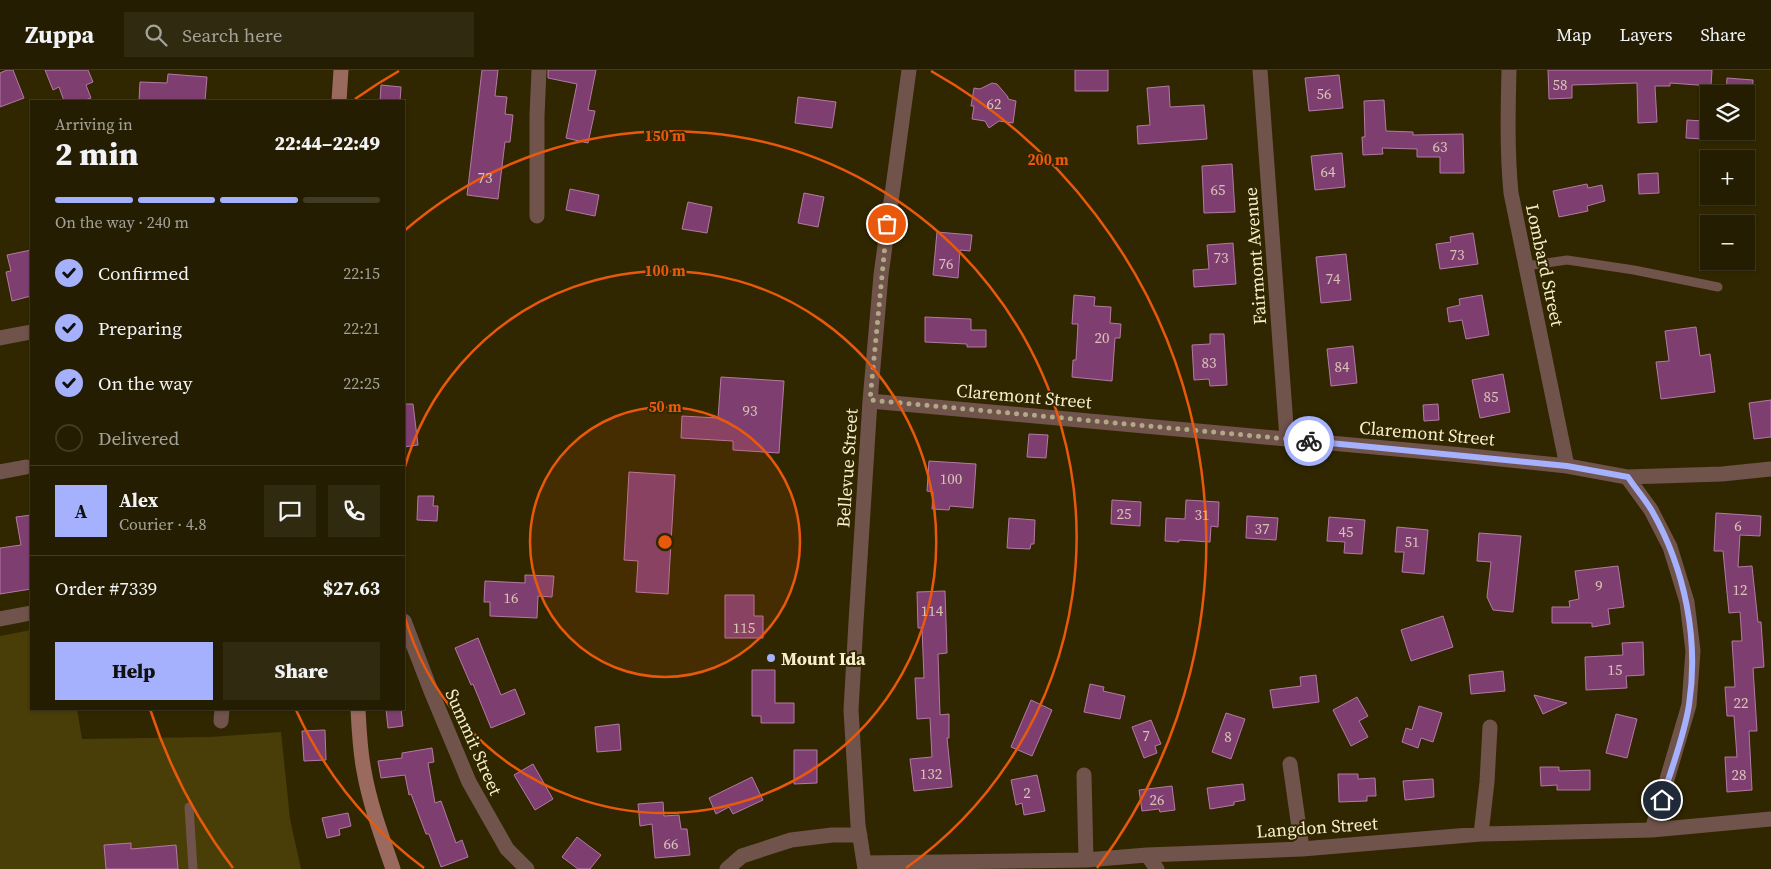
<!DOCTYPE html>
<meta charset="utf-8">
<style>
:root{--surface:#241d01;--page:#302a10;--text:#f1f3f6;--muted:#a3a299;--line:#413b23;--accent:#a5b1fc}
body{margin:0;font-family:"Source Serif 4",serif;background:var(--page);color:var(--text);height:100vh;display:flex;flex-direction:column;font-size:19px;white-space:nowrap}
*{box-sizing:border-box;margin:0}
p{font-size:16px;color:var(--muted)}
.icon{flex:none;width:28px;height:28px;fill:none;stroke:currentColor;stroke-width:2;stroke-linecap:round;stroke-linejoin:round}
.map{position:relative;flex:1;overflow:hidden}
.details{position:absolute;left:30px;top:30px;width:375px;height:610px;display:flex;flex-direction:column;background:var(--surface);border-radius:0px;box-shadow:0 1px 4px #0004,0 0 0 1px var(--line)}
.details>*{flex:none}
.controls{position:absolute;left:1700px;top:15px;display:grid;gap:10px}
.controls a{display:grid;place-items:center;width:55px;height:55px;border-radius:0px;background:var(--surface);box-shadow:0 1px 4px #0004,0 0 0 1px var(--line);font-size:25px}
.pin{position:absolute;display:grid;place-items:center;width:42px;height:42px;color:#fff;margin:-21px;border:2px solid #fff;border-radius:50%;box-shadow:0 1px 5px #0007}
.courier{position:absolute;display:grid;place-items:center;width:50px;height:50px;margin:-25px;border:4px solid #a5b1fc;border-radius:50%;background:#fff;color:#222;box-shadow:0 1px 6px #0007}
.head em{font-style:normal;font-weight:800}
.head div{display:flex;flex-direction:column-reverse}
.head{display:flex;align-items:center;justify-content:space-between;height:85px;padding:0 25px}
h1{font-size:32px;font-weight:800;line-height:38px}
.bar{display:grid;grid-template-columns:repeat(4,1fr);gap:8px 5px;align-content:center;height:60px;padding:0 25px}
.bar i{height:6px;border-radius:4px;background:var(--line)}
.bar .current{background:var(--accent)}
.bar p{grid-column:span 4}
.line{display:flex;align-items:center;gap:12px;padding:0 25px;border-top:1px solid var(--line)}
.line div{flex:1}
.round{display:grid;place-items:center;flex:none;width:52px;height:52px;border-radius:0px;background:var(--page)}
ol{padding:0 25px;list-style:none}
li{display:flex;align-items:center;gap:15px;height:55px}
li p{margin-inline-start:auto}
li .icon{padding:5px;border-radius:50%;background:var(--accent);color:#111;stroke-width:4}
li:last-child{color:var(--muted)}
li i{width:28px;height:28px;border:2px solid var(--line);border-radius:50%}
.button{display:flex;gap:10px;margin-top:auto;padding:10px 25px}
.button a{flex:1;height:58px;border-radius:0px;background:var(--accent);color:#111;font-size:20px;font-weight:800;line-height:58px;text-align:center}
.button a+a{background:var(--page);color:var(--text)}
header{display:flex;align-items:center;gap:30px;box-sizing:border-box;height:70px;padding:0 25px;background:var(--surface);border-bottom:1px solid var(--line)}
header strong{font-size:24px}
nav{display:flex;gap:28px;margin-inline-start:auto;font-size:18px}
.search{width:350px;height:45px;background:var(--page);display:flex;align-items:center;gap:12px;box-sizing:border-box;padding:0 18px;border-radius:0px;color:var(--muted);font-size:19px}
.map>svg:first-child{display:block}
</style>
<header>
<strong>Zuppa</strong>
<div class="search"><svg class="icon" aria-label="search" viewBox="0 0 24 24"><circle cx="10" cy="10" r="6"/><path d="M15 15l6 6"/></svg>Search here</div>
<nav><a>Map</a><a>Layers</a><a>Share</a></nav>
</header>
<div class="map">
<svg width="1771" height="799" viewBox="0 0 1771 799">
<rect width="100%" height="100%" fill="#302701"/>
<path fill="#493e08" d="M31,560V639H77L82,669L210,667L281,662L290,749L301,799H0V566Z"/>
<path fill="#7e3f70" stroke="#b379a4" d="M7,0H13L24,28L0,37V3Z
M45,0H88L93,12L86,15L91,28L82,31H64L59,17L53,20Z
M482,0H498L495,26L507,27L505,44L513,45L510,72H505L498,129L467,125Z
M548,0H596L588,40L595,41L588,73L566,68L577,14L548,8Z
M1075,0H1108V21H1075Z
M1548,0H1712L1711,16L1670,13V16H1655L1657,52L1638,53L1637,13L1572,15V28L1549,29Z
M168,4L207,7L205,31H139L140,12L167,13Z
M1339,5L1343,38L1309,41L1305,8Z
M1727,8L1753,10L1752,24H1726Z
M992,13L997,14L1008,27V29L1016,31L1013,53L999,51L989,58L985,51L972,49L974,36H971L974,18L980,19Z
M381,15L401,17L400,31H380Z
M1169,16L1170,37L1204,35L1207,69L1138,74L1137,56L1150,55L1147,18Z
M798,27L836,32L832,58L795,53Z
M1384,30L1386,61L1413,62V65L1463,64L1464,103H1440V87H1417V79L1382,78L1383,84L1363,85L1362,67H1365L1364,31Z
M1687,50L1703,51L1702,69L1686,68Z
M1342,83L1345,117L1315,120L1311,86Z
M1232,94L1235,142L1204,143L1202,96Z
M1658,103L1659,123L1639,124L1638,104Z
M1587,114L1588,118L1602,115L1605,131L1587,136L1588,141L1559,147L1553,121Z
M570,119L599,125L595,146L566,140Z
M804,123L824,127L818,157L798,153Z
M688,132L712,137L707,163L682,159Z
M937,162L972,165L970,181L960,180L958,208L933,205Z
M1473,163L1478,194L1440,199L1436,174L1451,172L1450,167Z
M1233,173L1236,214L1194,217L1193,200L1209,199L1207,175Z
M31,180V226L12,231L6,202L11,201L7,185Z
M1346,184L1351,230L1321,233L1316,187Z
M1074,225L1095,227L1094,236L1111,237L1110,253L1121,254L1120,268H1115L1112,311L1072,307L1073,290H1076L1078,254H1072Z
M1482,225L1489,265L1466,269L1462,250L1449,252L1447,238L1460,235L1459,229Z
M925,247L971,249V260H986V277H967V274L925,272Z
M1696,257L1700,286L1710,284L1715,322L1661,329L1656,292L1669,291L1665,261Z
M1210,264H1224L1227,315L1210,316L1209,309L1194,310L1192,275L1210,274Z
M1353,276L1357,313L1331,316L1327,279Z
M1503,304L1510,342L1480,348L1472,310Z
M721,307L784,311L779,383L733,380V371L681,368L682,346L718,348Z
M1771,330V367L1754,369L1749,333Z
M404,334H413L418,375L404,377Z
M1438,334L1439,350L1424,351L1423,335Z
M1029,364L1048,365L1046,388L1027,387Z
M929,391L976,394L973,438L950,436L949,440L932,439L933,422L927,421Z
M629,402L675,405L668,524L636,522L638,491L624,490Z
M418,426H434L433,436H438L437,451L417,450Z
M1112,430L1141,432L1140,456L1111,454Z
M1186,430L1219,432L1218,457L1211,456L1210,472L1179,470V472L1165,471L1166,448L1185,449Z
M1716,443L1761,446L1760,466L1740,465L1738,497L1752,496L1758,552H1761L1764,597L1753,598L1757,661H1749L1752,720L1727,722L1725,687H1737L1734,646H1727L1725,617H1735L1732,571H1742L1740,542L1729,543L1723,481H1714Z
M31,445V519L0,524V478L21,475L16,447Z
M1247,446L1278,448L1276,470L1246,468Z
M1329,447L1365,450L1362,484L1344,483L1345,472L1327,471Z
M1009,448L1035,450L1034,474H1031L1030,479L1007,478Z
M1397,457L1428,460L1424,504L1402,502L1404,482H1395Z
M1479,463L1521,466L1513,542L1493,540L1487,527L1491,492L1477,491Z
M1618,496L1624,537L1608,539L1610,554L1592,557V553H1552V537H1570L1569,531L1579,529L1575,501Z
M525,505L554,506L552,527L538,526L537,548L490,546V532H484L485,511L525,513Z
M945,521L947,583L938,584L940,645L949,644V668H947L952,717L914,721L910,689L932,687L930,648L917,649L915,608H924L922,558H918L917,522Z
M725,525H754V546H763V568H725Z
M1443,546L1453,577L1411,591L1401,560Z
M478,568L501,625L515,619L525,644L491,658L473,614L471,615L455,578Z
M1643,572L1644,605L1626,606L1627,618L1586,620L1585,587L1623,585L1622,573Z
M752,600H775V633H794V653H761V646H752Z
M1503,601L1505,621L1471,624L1469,605Z
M1316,605L1319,632L1273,638L1270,620L1301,616L1300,607Z
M1090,614L1104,617L1103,621L1125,626L1120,649L1084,642Z
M1534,625L1567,633L1543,644Z
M1357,627L1368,646L1359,651L1368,667L1351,676L1333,640Z
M1031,630L1052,640L1032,686L1011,677Z
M1419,636L1442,643L1433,672L1421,668L1418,678L1402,672L1406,658L1412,660Z
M386,639H401L403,656L388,658Z
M1226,643L1245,649L1231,689L1212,682Z
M1616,644L1637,649L1627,688L1606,683Z
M1151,650L1161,674L1155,676L1157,683L1144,688L1132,657Z
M619,654L621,680L597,682L595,657Z
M325,660L326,690L304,691L302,661Z
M432,678L434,692L428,693L435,733L441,731L456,773L462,770L468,787L441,797L429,764H426L411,724L409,725L405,705L381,708L378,691L402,688V683Z
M794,680H817V713L794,714Z
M533,694L553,729L535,740L514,705Z
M1540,697H1559V701L1590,700V720H1557V715L1541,716Z
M1338,704H1358V709L1375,708L1376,726H1367V731L1339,732Z
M1037,705L1045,741L1024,745L1022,733L1016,735L1011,710Z
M752,707L763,730L733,744L729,737L716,744L709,728Z
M1433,709L1434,727L1405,730L1403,711Z
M1243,714L1245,730L1234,732V735L1210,739L1207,718Z
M1172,716L1175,740L1160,742L1159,739L1142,741L1139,720Z
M663,732L664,746L679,745L681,759H687L690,785L655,788L652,754L640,756L638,734Z
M348,743L351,756L339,759L340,765L327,768L322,748Z
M577,767L601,785L590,799H578L562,787Z
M131,773V779L176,775L178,799H106L104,775Z"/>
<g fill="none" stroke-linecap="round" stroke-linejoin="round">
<path stroke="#70534b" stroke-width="9" d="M1526,196L1567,190L1634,200L1718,217
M189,737L193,799"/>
<path stroke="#70534b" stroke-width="15" d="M1260,0L1287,369
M1509,0C1508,41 1507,82 1511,123L1567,396
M537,146V46L539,0
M0,268L31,262
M870,331L1462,385L1567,396L1627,407L1722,404L1771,399
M0,402L26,397
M1627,407L1651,440L1670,477L1687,532L1693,581L1689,635L1652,760
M0,549L31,543
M404,551L431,621L469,712L507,779L527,799
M221,651L222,639
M1290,694L1302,779
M1084,705L1086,790
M1481,764L1487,712L1490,657
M1147,785L1157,799
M864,793L1086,790L1147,785L1302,779L1481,764L1652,760L1771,749
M727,799L742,786L791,770L832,765H860
M865,799L858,755L851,640L856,552L870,331L881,205L909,0"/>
<path stroke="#996a5d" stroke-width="15" d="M339,31L341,0
M358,639C359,660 360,681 364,701C370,735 382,767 393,799"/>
</g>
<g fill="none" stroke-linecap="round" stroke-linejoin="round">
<path stroke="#b1a985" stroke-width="5" stroke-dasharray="0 9" d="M887,154L870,330L1309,371"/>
<path stroke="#a5b1fc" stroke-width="6" d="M1309,371L1567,396L1628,407C1635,418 1645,429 1652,441C1685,499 1699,569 1689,635C1684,667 1671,699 1662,730"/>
</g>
<circle cx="665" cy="472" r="135" fill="#e8590c" fill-opacity=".12"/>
<g fill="none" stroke="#e8590c" stroke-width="2.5">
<circle cx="665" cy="472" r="135"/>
<path d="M404 400A271 271 0 1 1 404 544"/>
<path d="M424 798A406 406 0 0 1 296 640M404 161A406 406 0 1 1 906 798"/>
<path d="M233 798A541 541 0 0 1 150 639M355 29A541 541 0 0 1 399 1M931 1A541 541 0 0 1 1097 798"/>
</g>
<circle fill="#a5b1fc" stroke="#302701" stroke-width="2" cx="771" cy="588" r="5"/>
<g text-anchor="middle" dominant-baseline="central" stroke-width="4" stroke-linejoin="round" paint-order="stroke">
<g font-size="15" fill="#d9c3b5">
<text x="1560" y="14">58</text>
<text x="1324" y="23">56</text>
<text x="994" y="33">62</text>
<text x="1440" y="76">63</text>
<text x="1328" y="101">64</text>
<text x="485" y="107">73</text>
<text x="1218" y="119">65</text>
<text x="1457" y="184">73</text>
<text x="1221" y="187">73</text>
<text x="946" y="193">76</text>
<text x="1333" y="208">74</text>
<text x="1102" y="267">20</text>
<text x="1209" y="292">83</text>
<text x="1342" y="296">84</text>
<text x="1491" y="326">85</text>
<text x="750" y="340">93</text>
<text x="951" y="408">100</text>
<text x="1124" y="443">25</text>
<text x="1202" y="444">31</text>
<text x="1738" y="455">6</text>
<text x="1262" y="458">37</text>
<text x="1346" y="461">45</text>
<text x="1412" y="471">51</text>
<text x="1599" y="515">9</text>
<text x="1740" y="519">12</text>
<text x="511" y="527">16</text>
<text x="932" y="540">114</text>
<text x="744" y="557">115</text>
<text x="1615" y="599">15</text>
<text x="1741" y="632">22</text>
<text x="1146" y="665">7</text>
<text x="1228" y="666">8</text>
<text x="931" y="703">132</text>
<text x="1739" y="704">28</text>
<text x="1027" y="722">2</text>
<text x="1157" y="729">26</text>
<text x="671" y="773">66</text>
</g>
<g font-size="18" fill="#f7efcc" stroke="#302701">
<text transform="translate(1255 186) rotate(-94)">Fairmont Avenue</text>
<text transform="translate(1545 195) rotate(78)">Lombard Street</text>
<text transform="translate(1024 326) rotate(5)">Claremont Street</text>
<text transform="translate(1427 363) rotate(5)">Claremont Street</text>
<text transform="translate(847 398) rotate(-86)">Bellevue Street</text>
<text transform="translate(474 672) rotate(66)">Summit Street</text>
<text transform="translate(1317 757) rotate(-4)">Langdon Street</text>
</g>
<g font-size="18" font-weight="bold" fill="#f7efcc" stroke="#302701" text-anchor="start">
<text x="781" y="588">Mount Ida</text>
</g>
</g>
<circle cx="665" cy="472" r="8" fill="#e8590c" stroke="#302701" stroke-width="2.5"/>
<g font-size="15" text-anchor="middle" font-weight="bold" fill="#e8590c" stroke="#302701" stroke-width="4" stroke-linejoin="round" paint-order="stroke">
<text x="665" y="71">150 m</text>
<text x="1048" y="95">200 m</text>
<text x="665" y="206">100 m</text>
<text x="665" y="342">50 m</text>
</g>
</svg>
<div class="controls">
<a><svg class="icon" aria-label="layers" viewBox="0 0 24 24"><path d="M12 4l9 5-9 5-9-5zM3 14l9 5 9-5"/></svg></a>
<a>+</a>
<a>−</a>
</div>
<div class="pin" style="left:887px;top:154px;background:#ea580c"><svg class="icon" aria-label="bag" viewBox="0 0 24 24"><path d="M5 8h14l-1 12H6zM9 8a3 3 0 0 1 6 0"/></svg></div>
<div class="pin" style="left:1662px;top:730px;background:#1f2937"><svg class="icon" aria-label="home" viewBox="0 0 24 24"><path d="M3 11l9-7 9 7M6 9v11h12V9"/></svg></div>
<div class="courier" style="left:1309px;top:371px"><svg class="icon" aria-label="bike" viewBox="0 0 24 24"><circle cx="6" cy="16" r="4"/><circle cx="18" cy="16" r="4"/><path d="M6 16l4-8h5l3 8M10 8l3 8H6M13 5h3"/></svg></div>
<section class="details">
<div class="head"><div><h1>2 min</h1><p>Arriving in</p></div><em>22:44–22:49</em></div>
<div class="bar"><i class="current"></i><i class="current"></i><i class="current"></i><i></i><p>On the way · 240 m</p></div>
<ol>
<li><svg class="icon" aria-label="check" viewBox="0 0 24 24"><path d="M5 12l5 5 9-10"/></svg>Confirmed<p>22:15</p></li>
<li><svg class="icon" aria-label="check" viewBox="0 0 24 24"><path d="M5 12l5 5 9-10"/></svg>Preparing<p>22:21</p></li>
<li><svg class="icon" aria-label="check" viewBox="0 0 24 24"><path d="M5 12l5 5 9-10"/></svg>On the way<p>22:25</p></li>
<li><i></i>Delivered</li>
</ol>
<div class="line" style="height:90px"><b class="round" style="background:var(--accent);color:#111">A</b><div><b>Alex</b><p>Courier · 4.8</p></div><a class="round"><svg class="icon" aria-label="chat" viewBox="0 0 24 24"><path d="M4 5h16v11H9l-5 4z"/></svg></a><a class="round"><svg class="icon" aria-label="phone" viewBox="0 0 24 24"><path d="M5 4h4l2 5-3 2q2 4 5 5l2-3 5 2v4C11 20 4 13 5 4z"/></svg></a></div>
<div class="line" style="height:65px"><div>Order #7339</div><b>$27.63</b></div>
<div class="button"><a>Help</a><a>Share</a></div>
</section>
</div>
